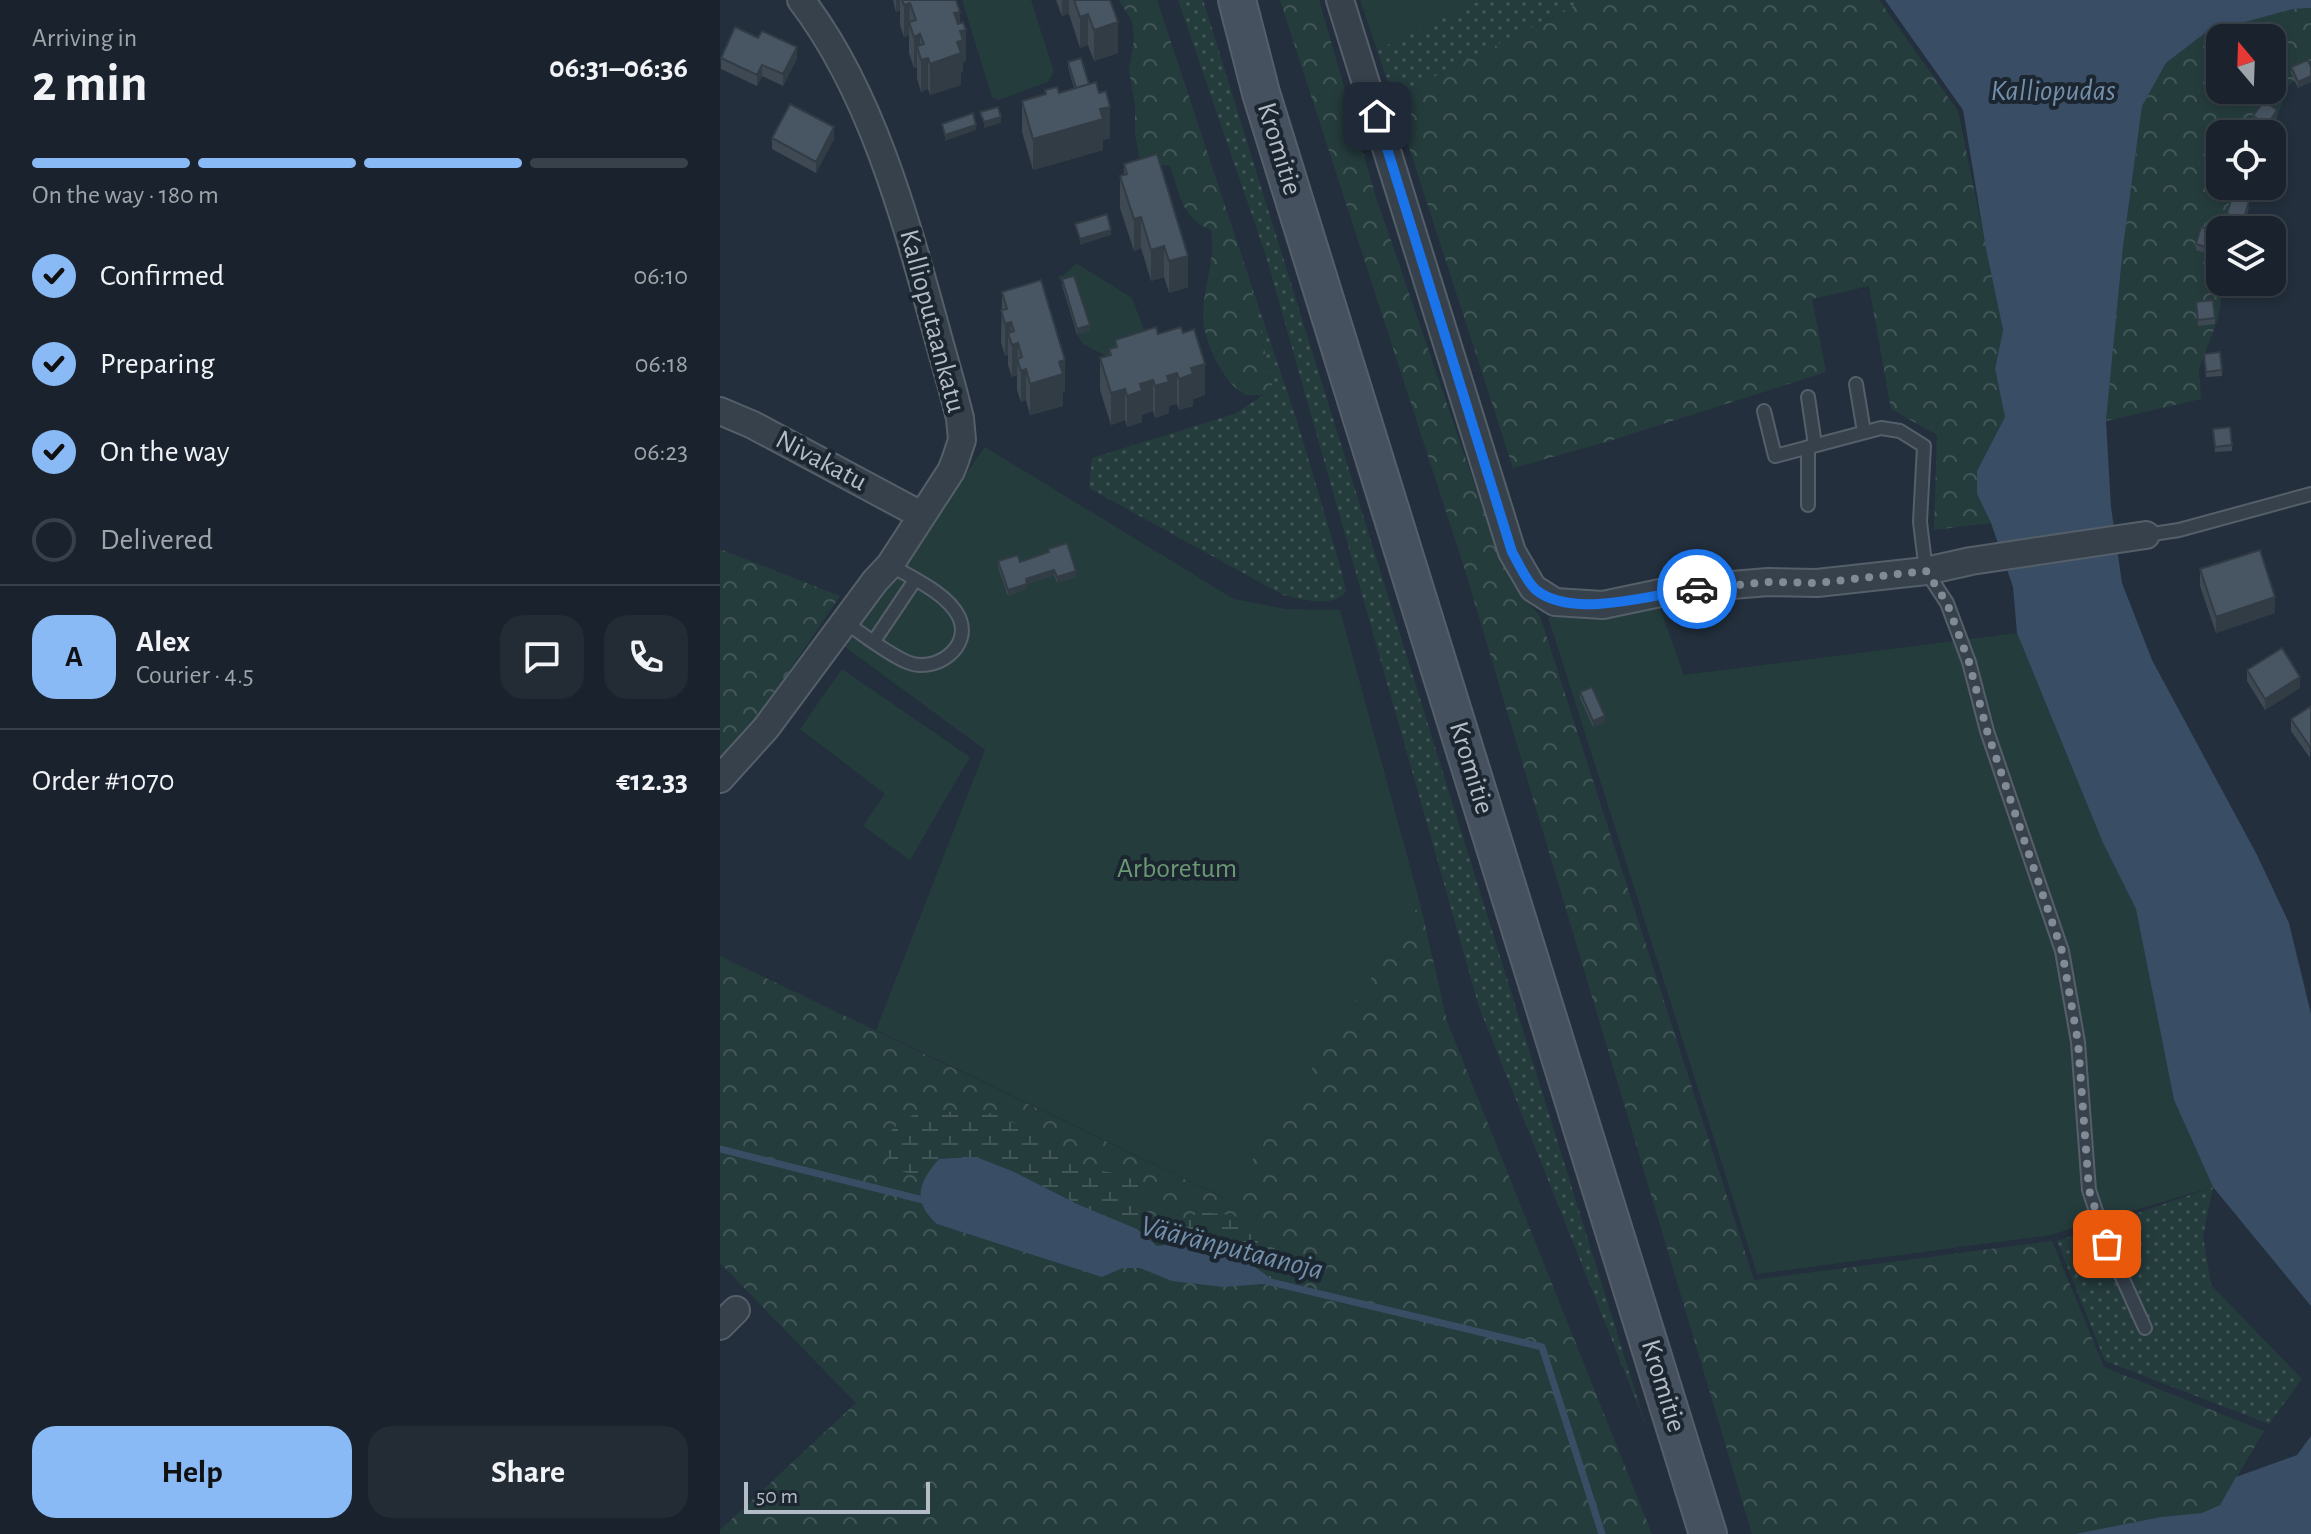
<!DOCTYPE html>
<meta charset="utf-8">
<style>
:root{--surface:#1a232d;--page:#232b35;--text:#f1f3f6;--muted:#9fa4aa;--line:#384049;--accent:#8abaf6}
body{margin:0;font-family:"Alegreya Sans",sans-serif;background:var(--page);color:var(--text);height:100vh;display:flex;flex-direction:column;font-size:30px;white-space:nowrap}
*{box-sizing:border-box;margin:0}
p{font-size:26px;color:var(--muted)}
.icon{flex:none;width:44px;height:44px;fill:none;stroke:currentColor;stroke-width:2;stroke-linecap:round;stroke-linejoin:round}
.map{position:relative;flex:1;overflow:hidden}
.details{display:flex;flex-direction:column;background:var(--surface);width:720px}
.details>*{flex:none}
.needle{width:52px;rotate:341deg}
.controls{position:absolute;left:1486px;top:24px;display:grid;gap:16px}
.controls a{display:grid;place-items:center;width:80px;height:80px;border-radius:16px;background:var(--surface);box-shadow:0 4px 12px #0003,0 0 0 2px var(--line);font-size:40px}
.scale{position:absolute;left:24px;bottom:20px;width:186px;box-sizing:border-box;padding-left:8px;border:4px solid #b3bcc7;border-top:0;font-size:22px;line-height:28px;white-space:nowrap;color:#b3bcc7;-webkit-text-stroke:6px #1c2631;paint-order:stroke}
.pin{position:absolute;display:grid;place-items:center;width:68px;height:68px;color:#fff;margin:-34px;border-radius:16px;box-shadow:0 4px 12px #0006}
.courier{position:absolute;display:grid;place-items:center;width:80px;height:80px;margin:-40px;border:6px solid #1a73e8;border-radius:50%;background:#fff;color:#222;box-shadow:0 2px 10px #0007}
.summary em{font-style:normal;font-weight:600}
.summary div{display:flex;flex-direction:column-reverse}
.summary{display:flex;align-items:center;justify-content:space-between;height:136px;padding:0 32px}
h1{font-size:52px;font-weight:600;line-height:60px}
.bar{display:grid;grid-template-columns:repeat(4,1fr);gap:12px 8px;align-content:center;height:96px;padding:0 32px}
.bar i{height:10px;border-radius:6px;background:var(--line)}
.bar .current{background:var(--accent)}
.bar p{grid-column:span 4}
.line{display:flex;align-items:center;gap:20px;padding:0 32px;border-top:2px solid var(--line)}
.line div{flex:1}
.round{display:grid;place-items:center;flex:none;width:84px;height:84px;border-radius:24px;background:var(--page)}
ol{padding:0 32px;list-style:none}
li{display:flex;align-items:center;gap:24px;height:88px}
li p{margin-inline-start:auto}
li .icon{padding:8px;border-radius:50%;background:var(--accent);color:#111;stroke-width:4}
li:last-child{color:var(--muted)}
li i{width:44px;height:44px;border:4px solid var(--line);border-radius:50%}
.action{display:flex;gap:16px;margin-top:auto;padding:16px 32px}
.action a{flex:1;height:92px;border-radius:24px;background:var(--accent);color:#111;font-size:32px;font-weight:600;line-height:92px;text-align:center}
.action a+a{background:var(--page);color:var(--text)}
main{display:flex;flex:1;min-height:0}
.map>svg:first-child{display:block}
</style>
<main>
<section class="details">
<div class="summary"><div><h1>2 min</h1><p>Arriving in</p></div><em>06:31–06:36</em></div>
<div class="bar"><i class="current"></i><i class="current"></i><i class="current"></i><i></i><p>On the way · 180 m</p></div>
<ol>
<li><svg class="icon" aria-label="check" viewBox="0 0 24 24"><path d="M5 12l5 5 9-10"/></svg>Confirmed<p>06:10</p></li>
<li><svg class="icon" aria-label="check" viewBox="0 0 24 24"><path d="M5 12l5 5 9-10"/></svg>Preparing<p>06:18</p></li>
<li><svg class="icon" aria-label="check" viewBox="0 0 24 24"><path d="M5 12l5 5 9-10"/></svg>On the way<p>06:23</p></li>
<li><i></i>Delivered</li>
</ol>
<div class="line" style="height:144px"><b class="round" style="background:var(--accent);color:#111">A</b><div><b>Alex</b><p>Courier · 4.5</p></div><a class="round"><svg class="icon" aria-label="chat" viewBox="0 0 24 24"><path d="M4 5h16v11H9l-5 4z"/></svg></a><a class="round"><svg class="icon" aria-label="phone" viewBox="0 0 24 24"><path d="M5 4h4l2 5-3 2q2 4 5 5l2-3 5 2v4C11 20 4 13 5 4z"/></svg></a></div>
<div class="line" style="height:104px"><div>Order #1070</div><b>€12.33</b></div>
<div class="action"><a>Help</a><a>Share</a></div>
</section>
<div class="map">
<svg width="1591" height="1534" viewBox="0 0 1591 1534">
<defs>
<pattern id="grass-dots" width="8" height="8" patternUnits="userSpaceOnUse" patternTransform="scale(2)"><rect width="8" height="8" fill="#253c3d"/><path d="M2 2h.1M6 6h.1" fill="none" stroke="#425658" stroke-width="1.8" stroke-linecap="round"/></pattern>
<pattern id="forest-crowns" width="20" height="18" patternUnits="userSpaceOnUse" patternTransform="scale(2)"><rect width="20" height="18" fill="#253c3d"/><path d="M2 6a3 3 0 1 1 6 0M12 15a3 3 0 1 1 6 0" fill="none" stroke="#425658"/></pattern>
<pattern id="wetland-marsh" width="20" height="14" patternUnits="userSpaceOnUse" patternTransform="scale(2)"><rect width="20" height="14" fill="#253c3d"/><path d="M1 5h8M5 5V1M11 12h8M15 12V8" fill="none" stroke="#425658"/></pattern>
</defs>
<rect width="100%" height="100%" fill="#232f3c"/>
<path fill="url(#grass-dots)" d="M458,0H483L925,1423L759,1007L546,256Z
M761,0H865L673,98L657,50Z
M529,278L577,421L621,569L626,591C614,609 581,599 563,595L369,488L372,458L514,414L553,389Z
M1493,1187L1483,1236L1491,1285L1582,1379L1549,1424L1385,1361L1337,1241Z"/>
<path fill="url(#forest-crowns)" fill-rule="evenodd" d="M399,0H437L529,278L553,389L546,395C540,395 532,396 527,395C504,387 483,339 483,316C483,287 496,259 491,230C461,218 460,194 450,166L420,162L415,133V105L409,70L414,40L412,21Z
M560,0H599L655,194L778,553L797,590L820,616L1034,1280L1332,1241L1384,1367L1544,1431L1500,1505L1482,1513L1441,1517L1355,1534H1032L745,570Z
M865,0H1159L1238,111L1283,330L1275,369L1285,417L1257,471V494L1271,523L1214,530L1217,435L1171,409L1149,286L1092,299L1106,372L886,442L793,468L673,98Z
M1591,8V68L1568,86L1551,134H1500V186H1532L1516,230H1500V282H1504L1498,319L1479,368L1481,399L1386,421L1403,247L1422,106L1446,63L1485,33L1573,9ZM1500,38H1552V90H1500Z
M0,549L120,596L44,708L61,725L0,788Z
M700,903L727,1021L932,1534H0V1530L136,1403L0,1263V956L506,1199Z"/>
<path fill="url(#wetland-marsh)" d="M200,1111L272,1113L301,1126L330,1150L379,1171L402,1174L420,1184L422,1194L417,1229L357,1204L292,1171L219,1159L203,1177L170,1168C161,1130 169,1130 200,1111Z
M480,1212L512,1215L531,1223L544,1248L556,1283L530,1263L501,1244L456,1242L462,1221Z"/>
<path fill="#253c3d" d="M242,0H311L334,72L328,82L279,100L272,97Z
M640,0H761L657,50Z
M356,263L412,298L425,332L390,358L363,344L357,335L369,331L338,276L344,275Z
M265,447L514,599L566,609L620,610L700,903L507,1199L156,1030L265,750L124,646Z
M940,608L964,675L1297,633L1383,843L1416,909L1454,1100L1493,1187L1330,1235L1037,1274L828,617Z
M122,669L250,757L190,860L143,826L165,794L80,729Z"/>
<path fill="#394e65" d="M1165,0H1591V8L1573,9L1485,33L1446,63L1422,106L1403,247L1386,421L1391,507L1402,583L1432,660L1537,855L1569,923L1591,1014V1306L1493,1187L1454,1100L1416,909L1383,843L1297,633L1293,587L1271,523L1257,494V471L1285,417L1275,369L1283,330L1266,249L1243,110Z
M256,1157L292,1171L357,1204L417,1229L437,1246C443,1245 452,1245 456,1242C463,1238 464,1233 473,1233C496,1234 538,1269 556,1283L504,1287L452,1281L420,1268H403L382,1277L217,1224C191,1201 199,1182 219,1159Z
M1591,1436V1534H1355L1441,1517L1482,1513L1500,1505L1516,1477L1577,1455Z"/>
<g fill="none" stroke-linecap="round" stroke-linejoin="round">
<path stroke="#394e65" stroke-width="7" d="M0,1149L207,1201
M550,1282L822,1347L882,1534"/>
<defs>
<path id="lane" d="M1136,384L1144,432
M1088,397L1095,445
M1044,411L1055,456L1161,428L1180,431L1204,446L1200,522L1206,571L1227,603L1249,662L1267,731L1342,951L1358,1042L1369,1190L1387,1244L1425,1328
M1088,447V505
M1426,535L1459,530L1591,494
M125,622C144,635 166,653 187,662C214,674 253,648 239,617C227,593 192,578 170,565
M154,641L195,580"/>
<path id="street" d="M620,0L792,552L813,588L835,602L883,605L940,593L1000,586L1048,582L1097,583L1206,571L1251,561L1426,535
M0,411L33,425L201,515
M0,779L46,728L155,581L170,565L231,471L235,461L242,440L240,418L232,387C195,259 163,107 81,0
M0,1326L16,1310"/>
<path id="secondary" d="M517,0L541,93L988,1534"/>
</defs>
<use href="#lane" stroke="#555f6a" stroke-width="16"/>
<use href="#street" stroke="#555f6a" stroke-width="30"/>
<use href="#secondary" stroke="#555f6a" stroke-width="40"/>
<use href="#lane" stroke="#37414c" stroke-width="12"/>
<use href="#street" stroke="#37414c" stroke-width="26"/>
<use href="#secondary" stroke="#45515f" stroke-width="36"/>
</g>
<path fill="#3e4954" d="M173,0H236L246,61L243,62V71L241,72V85L210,95L208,89L201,92L197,78V67L194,68L189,53V35L184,37L180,25V10L176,12Z
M336,0H390L398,53L374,61L368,45L360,48L349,14L342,16Z
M1,58H77L63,86L42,76L37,86L1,69Z
M348,62L369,84L390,138L383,140V150L313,170L302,132V101L325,94V90L339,93L354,88L348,67Z
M1571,67H1591V82L1578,88L1571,73Z
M1533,116H1557L1547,131L1533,121Z
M52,138L114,139L96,173L52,149Z
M404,164L468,287L449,293L444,277L431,281L421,248L414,251L400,208V176L404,175Z
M1529,207L1524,224L1507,219V214Z
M1497,237L1492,255L1476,250V244Z
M342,279L370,331L357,335L342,285Z
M282,292L345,391L343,392V406L310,415L306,400L301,402L297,390V375L292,377L288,365V355L285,356L281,342Z
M1476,302L1495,318V324L1478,326Z
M438,334L485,395L473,399V406L459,410L457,404L449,406V413L435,418L433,411L422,415V422L407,427L405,420L391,425L380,390V358L389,355V349L395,348V340Z
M1484,354L1502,370V376L1486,377Z
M1493,429L1512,445V451L1495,452Z
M328,549L356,577L337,583L334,575L307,584V589L288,596L278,567V561L300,562L328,553Z
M1480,569L1555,613L1496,633L1480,586Z
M1527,670L1580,688L1545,710L1527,681Z
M860,692L885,722L873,727L860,698Z
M1591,706L1590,758L1571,731V719Z"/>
<path fill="#323c45" d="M176,0H180V10L176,12Z
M342,0H349V14L342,16Z
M190,3L189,35L184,37V5Z
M240,12V41V31L246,30V61L243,62V71L241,72V85L210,95V64L234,13Z
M368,14V45L360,48V17Z
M398,22V53L374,61V30Z
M200,34V58L197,46V67L194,68V37Z
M77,47V58L63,86V74Z
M208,58V89L201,92V60Z
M42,65V76L37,86V75Z
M1591,76V82L1578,88V82Z
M390,107V138L383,140V150L313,170V139L380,109Z
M1557,110V116L1547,131V125Z
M281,117V123L264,128V122Z
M256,125V130L225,141V135Z
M114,127V139L96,173V162Z
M421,217V248L414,251V219Z
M391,230V235L360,245V239Z
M444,246V277L431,281V250Z
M468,256V287L449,293V261Z
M291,322V345L288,333V355L285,356V324Z
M370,325V331L357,335V329Z
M298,343L297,375L292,377V345Z
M345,360V391L343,392V406L310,415V384L339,362Z
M485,364V395L473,399V406L459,410V379L471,368Z
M306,369V400L301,402V371Z
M457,373V404L449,406V413L435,418V386L447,376Z
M433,380V411L422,415V422L407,427V396L420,384Z
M405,389V420L391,425V393Z
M334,570V575L307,584V589L288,596V590L306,579Z
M356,571V577L337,583V577Z
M1555,597V613L1496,633V617Z
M1580,677V688L1545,710V699Z
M885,716V722L873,727V721Z"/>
<path fill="#485562" stroke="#323c45" stroke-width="2" d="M182,0H236L240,12L234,13L238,24L243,22L246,30L240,31L243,40L237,42L241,53L210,64L208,58L201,60L197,46L204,44L200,34L194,37L189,22L196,20L190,3L184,5Z
M354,0H390L398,22L374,30L368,14L360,17Z
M15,27L38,38L42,31L77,47L63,74L42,65L37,75L1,58Z
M361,58L369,84L356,88L348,62Z
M1588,60L1591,67V76L1578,82L1571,67Z
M376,82L379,93L386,91L390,107L380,109L383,119L313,139L302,101L326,94L325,90L337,87L339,93Z
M1544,101L1557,110L1547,125L1533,116Z
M70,104L114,127L96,162L52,138Z
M278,107L281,117L264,122L260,112Z
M253,113L256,125L225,135L222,124Z
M437,154L468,256L449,261L444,246L431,250L421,217L414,219L400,176L407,174L404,164Z
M1512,196L1529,201L1524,218L1507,214Z
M387,214L391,230L360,239L355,224Z
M1481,227L1497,232L1492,249L1476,244Z
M354,276L370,325L357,329L342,279Z
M321,280L345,360L339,362L343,374L310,384L306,369L301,371L297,359L302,357L298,343L292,345L288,333L294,331L291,322L285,324L281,310L287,309L282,292Z
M1493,300L1495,318L1478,320L1476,302Z
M436,327L438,334L461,327L463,333L474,329L485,364L471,368L473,374L459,379L457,373L447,376L449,382L435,386L433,380L420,384L422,391L407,396L405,389L391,393L380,358L391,355L389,349L397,347L395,340Z
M1500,352L1502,370L1486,372L1484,354Z
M1510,427L1512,445L1495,447L1493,429Z
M347,543L356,571L337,577L334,570L306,579L307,584L288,590L278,561L298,555L300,562L329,552L328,549Z
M1540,550L1555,597L1496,617L1480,569Z
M1562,648L1580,677L1545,699L1527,670Z
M872,687L885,716L873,721L860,692Z
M1591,706V746L1590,747L1571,719Z"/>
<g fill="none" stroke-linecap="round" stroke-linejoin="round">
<path stroke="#818b96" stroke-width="8" stroke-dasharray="0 14.4" d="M977,589L1048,582L1097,583L1206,571L1227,603L1249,662L1267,731L1342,951L1358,1042L1369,1190L1387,1244"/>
<path stroke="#1a73e8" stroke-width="10" d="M657,116L792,552C799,564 806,581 816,590C854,620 931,594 977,589"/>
</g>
<g text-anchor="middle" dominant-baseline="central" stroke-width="8" stroke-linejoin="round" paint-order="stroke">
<g font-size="28" fill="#b3bcc7" stroke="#1c2631">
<text transform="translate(559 149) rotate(73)">Kromitie</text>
<text transform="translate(212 321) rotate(75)">Kallioputaankatu</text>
<text transform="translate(101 461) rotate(28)">Nivakatu</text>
<text transform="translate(751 768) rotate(73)">Kromitie</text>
<text transform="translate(943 1386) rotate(73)">Kromitie</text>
</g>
<g font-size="28" fill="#6a9872" stroke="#1c2631">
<text x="457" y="869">Arboretum</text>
</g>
<g font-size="30" font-style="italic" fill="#738faa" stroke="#1c2631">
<text x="1333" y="91">Kalliopudas</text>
<text transform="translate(512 1248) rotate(14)">Vääränputaanoja</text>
</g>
</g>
</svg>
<div class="controls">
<a><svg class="needle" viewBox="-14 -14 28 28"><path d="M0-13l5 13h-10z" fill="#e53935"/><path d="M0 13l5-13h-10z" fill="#9fa4aa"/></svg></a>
<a><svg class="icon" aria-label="locate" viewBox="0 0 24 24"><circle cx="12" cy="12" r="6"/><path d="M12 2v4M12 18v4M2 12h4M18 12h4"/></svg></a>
<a><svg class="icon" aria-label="layers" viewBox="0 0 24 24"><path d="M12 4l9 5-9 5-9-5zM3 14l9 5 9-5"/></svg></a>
</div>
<div class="scale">50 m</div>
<div class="pin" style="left:1387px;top:1244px;background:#ea580c"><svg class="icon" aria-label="bag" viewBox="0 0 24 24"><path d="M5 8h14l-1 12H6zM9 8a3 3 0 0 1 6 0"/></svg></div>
<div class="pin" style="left:657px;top:116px;background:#1f2937"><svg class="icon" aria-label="home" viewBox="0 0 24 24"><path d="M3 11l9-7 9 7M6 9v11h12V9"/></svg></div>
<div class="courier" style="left:977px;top:589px"><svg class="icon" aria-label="car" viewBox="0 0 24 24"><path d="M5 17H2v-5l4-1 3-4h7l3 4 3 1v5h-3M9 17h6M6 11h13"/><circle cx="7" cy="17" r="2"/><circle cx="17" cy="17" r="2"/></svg></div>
</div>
</main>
